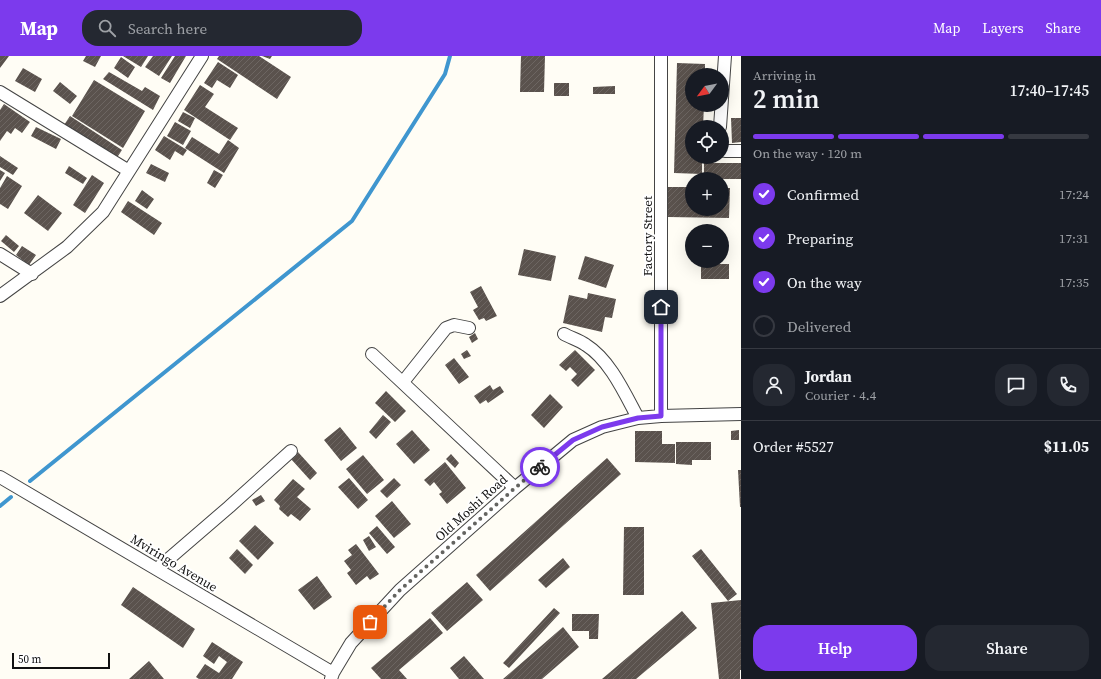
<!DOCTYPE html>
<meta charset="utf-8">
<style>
:root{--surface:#171b24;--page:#242831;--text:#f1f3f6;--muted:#9ea1a6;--line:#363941;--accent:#7c3aed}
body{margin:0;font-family:"Source Serif 4",serif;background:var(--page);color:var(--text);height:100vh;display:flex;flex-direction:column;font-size:15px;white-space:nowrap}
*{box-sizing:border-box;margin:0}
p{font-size:13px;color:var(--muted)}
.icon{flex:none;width:22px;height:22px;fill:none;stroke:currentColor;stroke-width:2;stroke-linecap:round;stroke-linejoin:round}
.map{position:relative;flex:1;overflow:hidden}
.sheet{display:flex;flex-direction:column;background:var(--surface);width:360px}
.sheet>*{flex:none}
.needle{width:26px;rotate:238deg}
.controls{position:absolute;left:685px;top:12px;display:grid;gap:8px}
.controls a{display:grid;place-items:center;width:44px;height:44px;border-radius:50%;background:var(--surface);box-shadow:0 4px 16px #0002;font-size:20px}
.scale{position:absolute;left:12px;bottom:10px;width:98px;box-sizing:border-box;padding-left:4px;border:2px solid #111;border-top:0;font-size:11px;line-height:14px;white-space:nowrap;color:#111;-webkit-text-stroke:3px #fff;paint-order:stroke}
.pin{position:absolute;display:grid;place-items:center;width:34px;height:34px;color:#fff;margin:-17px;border-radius:8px;box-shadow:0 2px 6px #0006}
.courier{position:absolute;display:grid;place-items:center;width:40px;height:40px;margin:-20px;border:3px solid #7c3aed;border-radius:50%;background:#fff;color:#222;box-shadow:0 1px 5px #0007}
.head em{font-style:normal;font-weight:600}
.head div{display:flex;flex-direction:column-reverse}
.head{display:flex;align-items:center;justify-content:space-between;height:68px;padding:0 12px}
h1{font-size:26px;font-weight:600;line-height:30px}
.bar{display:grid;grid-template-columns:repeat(4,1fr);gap:6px 4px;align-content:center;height:48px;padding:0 12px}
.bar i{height:5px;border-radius:3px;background:var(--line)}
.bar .active{background:var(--accent)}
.bar p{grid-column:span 4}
.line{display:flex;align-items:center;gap:10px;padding:0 12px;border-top:1px solid var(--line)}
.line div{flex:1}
.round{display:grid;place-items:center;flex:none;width:42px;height:42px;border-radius:16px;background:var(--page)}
ol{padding:0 12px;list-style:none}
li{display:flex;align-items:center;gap:12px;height:44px}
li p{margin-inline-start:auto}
li .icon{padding:4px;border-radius:50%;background:var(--accent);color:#fff;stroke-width:4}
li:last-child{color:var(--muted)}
li i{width:22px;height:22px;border:2px solid var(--line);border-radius:50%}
.action{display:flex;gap:8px;margin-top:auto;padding:8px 12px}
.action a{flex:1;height:46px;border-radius:16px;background:var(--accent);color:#fff;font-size:16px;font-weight:600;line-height:46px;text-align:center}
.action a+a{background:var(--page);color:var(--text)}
header{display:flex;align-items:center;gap:24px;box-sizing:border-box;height:56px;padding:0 20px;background:var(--accent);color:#fff}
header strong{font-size:19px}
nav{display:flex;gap:22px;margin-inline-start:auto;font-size:14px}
.search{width:280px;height:36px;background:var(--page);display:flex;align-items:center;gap:10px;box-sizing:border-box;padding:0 14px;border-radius:16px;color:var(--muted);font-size:15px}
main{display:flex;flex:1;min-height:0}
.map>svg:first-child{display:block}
</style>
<header>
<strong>Map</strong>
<div class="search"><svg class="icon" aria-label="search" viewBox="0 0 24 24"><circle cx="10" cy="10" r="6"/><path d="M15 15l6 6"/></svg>Search here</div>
<nav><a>Map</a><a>Layers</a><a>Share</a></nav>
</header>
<main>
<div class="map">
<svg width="741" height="623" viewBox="0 0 741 623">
<defs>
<pattern id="building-hatch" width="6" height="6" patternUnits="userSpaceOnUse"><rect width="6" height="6" fill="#5a524d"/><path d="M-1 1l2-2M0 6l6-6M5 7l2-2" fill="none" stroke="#6d6662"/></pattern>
</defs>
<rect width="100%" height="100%" fill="#fffdf5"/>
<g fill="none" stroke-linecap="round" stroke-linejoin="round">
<path stroke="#3f96cf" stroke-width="4" d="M30,425L352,165L445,18L450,0
M0,450L11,441"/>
</g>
<path fill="url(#building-hatch)" d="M0,0H9L0,12Z
M86,0H101L95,11L83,5Z
M123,0H148L141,11Z
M153,0H172L159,20L145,11Z
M175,0H186L170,27L161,22Z
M219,0H259L291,21L277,43L217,3Z
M262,0H272L270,3Z
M521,0H545L544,36H520Z
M121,1L135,11L128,22L114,12Z
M218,6L238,19L230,32L217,24L212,32L204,27Z
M677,7L705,8V19H692V49H704L703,71H692V101H702V118L674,117Z
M23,12L42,23L35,36L15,25Z
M109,16L142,35L145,31L160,40L153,54L103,23Z
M94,24L145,55L123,92L72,60Z
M60,26L77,40L70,48L53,35Z
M554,27H569V40H554Z
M200,29L214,38L205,51L238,72L230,84L184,54Z
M615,30V38H593V31Z
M4,48L30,66L22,77L15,72L11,78L7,75L0,85V54Z
M183,56L195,62L190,72L178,65Z
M70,60L122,94L116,103L64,69Z
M731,62H741V86L732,87Z
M175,66L191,75L183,89L167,80Z
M36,71L61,83L56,93L31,80Z
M164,80L187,94L183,100L175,95L170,104L155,94Z
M192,81L219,98L228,84L239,92L224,117L185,92Z
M0,100L18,112L13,119L0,111Z
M704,107H741V123H704Z
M151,108L169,117L165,126L146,117Z
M69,110L87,122L83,128L65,117Z
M0,114L5,117L0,125Z
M214,114L223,119L215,132L207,127Z
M92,119L104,127L85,157L73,149Z
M7,120L22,130L8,153L0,148V132Z
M668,131H692V153H722V132H730L729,162L668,161Z
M142,134L154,143L147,153L135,145Z
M38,139L62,157L48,175L24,157Z
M128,145L162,167L154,179L121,156Z
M6,179L19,190L14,196L1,185Z
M22,190L36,199L29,209L16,199Z
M524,193L556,200L551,225L518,219Z
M585,200L614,209L606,232L578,223Z
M701,208H729V223H701Z
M481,230L497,260L486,265L484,262L479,264L473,254L478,251L470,236Z
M588,237L616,243L612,262L605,261L602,276L563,267L569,239L587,243Z
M475,277L478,283L472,287L469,281Z
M467,294L471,300L464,303L461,298Z
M575,294L595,314L578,331L571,324L577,318L570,311L566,315L559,309Z
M454,302L469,321L459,328L445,309Z
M490,329L493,334L500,330L504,336L488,347L486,344L480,348L474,340Z
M386,335L406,355L395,366L375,347Z
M550,338L563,351L544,372L531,359Z
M383,359L391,366L376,383L369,376Z
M340,371L357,392L341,405L324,384Z
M412,374L430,394L414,408L396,388Z
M739,374V384H731V375Z
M635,375H662V388H675V407L635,406Z
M676,386H711V404H692V409L676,408Z
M298,396L317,417L310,424L291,403Z
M451,398L459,407L455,412L446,403Z
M363,399L384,424L367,438L346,413Z
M607,402L621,418L490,535L476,519Z
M445,406L466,432L447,448L439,438L442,436L434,426L430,430L424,424Z
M738,414H741V451H740Z
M349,422L368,444L358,453L338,431Z
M394,422L401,429L387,442L380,435Z
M293,423L305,433L297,441L311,453L300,465L291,458L288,461L279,453L280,450L274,444Z
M261,439L265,445L256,450L252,444Z
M392,445L411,468L394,482L375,460Z
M255,469L274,487L258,504L239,485Z
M377,470L395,491L387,498L369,477Z
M624,471H644V539H623Z
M369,480L376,491L369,495L363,484Z
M356,488L379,518L370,524L367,520L356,529L347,517L351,514L344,505L352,499L348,494Z
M237,493L253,509L245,518L229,502Z
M701,493L737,538L728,545L692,500Z
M563,502L570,511L546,532L538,524Z
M317,520L332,541L314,554L298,534Z
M467,526L483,544L447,575L431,557Z
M133,531L195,573L183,592L121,549Z
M741,544V614H740V623H719L711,547Z
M554,552L560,557L509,612L503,607Z
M682,555L697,572L636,623H602Z
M572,558H599L598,583H589V575H572Z
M430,562L443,577L399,614L407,623H381L371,612Z
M563,571L579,591L542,623H503Z
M212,586L243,606L232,623H199L196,621L205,608L219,617L227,606L219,600L214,608L203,600Z
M464,600L484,623H459L450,612Z
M149,605L164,623H129Z"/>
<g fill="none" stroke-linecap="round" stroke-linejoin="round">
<defs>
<path id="minor" d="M0,36L129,115
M720,71L725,0
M722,92L725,95H741
M0,198L32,218
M0,240L67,191L103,156L202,0
M564,278C571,282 579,284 586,289C610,304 625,338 638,362
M372,298L515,432
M403,326L446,272L454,269L469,272
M661,360V0
M0,421L333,617
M157,513L229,451L291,395
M331,623L333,617L351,587L400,534L515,432L573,384L602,371L638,362L661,360L741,358"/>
</defs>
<use href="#minor" stroke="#444" stroke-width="14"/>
<use href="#minor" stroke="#fff" stroke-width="12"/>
</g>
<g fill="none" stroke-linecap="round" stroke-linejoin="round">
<path stroke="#646461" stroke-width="4" stroke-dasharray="0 7.2" d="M370,566L400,534L515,432L540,411"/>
<path stroke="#7c3aed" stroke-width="5" d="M540,411L573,384L602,371L638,362L661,360V251"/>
</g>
<g text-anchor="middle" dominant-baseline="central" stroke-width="4" stroke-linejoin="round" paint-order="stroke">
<g font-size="13" fill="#111" stroke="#fff">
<text transform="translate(647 180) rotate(-90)">Factory Street</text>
<text transform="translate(471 452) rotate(-42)">Old Moshi Road</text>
<text transform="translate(174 507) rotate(31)">Mviringo Avenue</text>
</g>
</g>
</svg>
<div class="controls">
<a><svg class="needle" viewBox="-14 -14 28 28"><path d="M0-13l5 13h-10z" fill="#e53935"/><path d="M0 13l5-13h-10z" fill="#9ea1a6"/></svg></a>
<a><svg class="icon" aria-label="locate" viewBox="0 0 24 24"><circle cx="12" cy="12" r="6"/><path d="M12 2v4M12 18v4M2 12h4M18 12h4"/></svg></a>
<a>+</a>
<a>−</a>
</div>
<div class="scale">50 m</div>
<div class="pin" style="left:370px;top:566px;background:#ea580c"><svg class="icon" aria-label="bag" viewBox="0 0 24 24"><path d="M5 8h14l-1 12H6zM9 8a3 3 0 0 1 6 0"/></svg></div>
<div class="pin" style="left:661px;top:251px;background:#1f2937"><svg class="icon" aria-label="home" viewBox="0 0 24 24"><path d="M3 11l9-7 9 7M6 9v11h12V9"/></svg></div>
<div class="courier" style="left:540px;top:411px"><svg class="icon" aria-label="bike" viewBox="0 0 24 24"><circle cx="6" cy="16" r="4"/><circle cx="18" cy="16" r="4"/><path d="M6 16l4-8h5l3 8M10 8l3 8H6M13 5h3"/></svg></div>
</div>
<section class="sheet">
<div class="head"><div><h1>2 min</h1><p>Arriving in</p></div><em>17:40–17:45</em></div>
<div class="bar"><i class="active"></i><i class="active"></i><i class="active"></i><i></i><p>On the way · 120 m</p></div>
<ol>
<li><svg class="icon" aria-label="check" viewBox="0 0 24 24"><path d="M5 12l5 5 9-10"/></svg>Confirmed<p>17:24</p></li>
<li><svg class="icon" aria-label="check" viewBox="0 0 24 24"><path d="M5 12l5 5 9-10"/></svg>Preparing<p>17:31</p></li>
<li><svg class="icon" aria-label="check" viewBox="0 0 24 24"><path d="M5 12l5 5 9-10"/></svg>On the way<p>17:35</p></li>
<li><i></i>Delivered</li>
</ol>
<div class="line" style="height:72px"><a class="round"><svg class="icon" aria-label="person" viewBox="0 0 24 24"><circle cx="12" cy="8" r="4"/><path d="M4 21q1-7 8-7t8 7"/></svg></a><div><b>Jordan</b><p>Courier · 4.4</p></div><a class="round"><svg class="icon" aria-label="chat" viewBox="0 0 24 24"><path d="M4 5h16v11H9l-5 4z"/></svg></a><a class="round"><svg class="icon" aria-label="phone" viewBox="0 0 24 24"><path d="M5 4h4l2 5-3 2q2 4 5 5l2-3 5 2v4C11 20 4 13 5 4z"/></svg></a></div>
<div class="line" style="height:52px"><div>Order #5527</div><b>$11.05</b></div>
<div class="action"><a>Help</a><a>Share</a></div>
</section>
</main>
